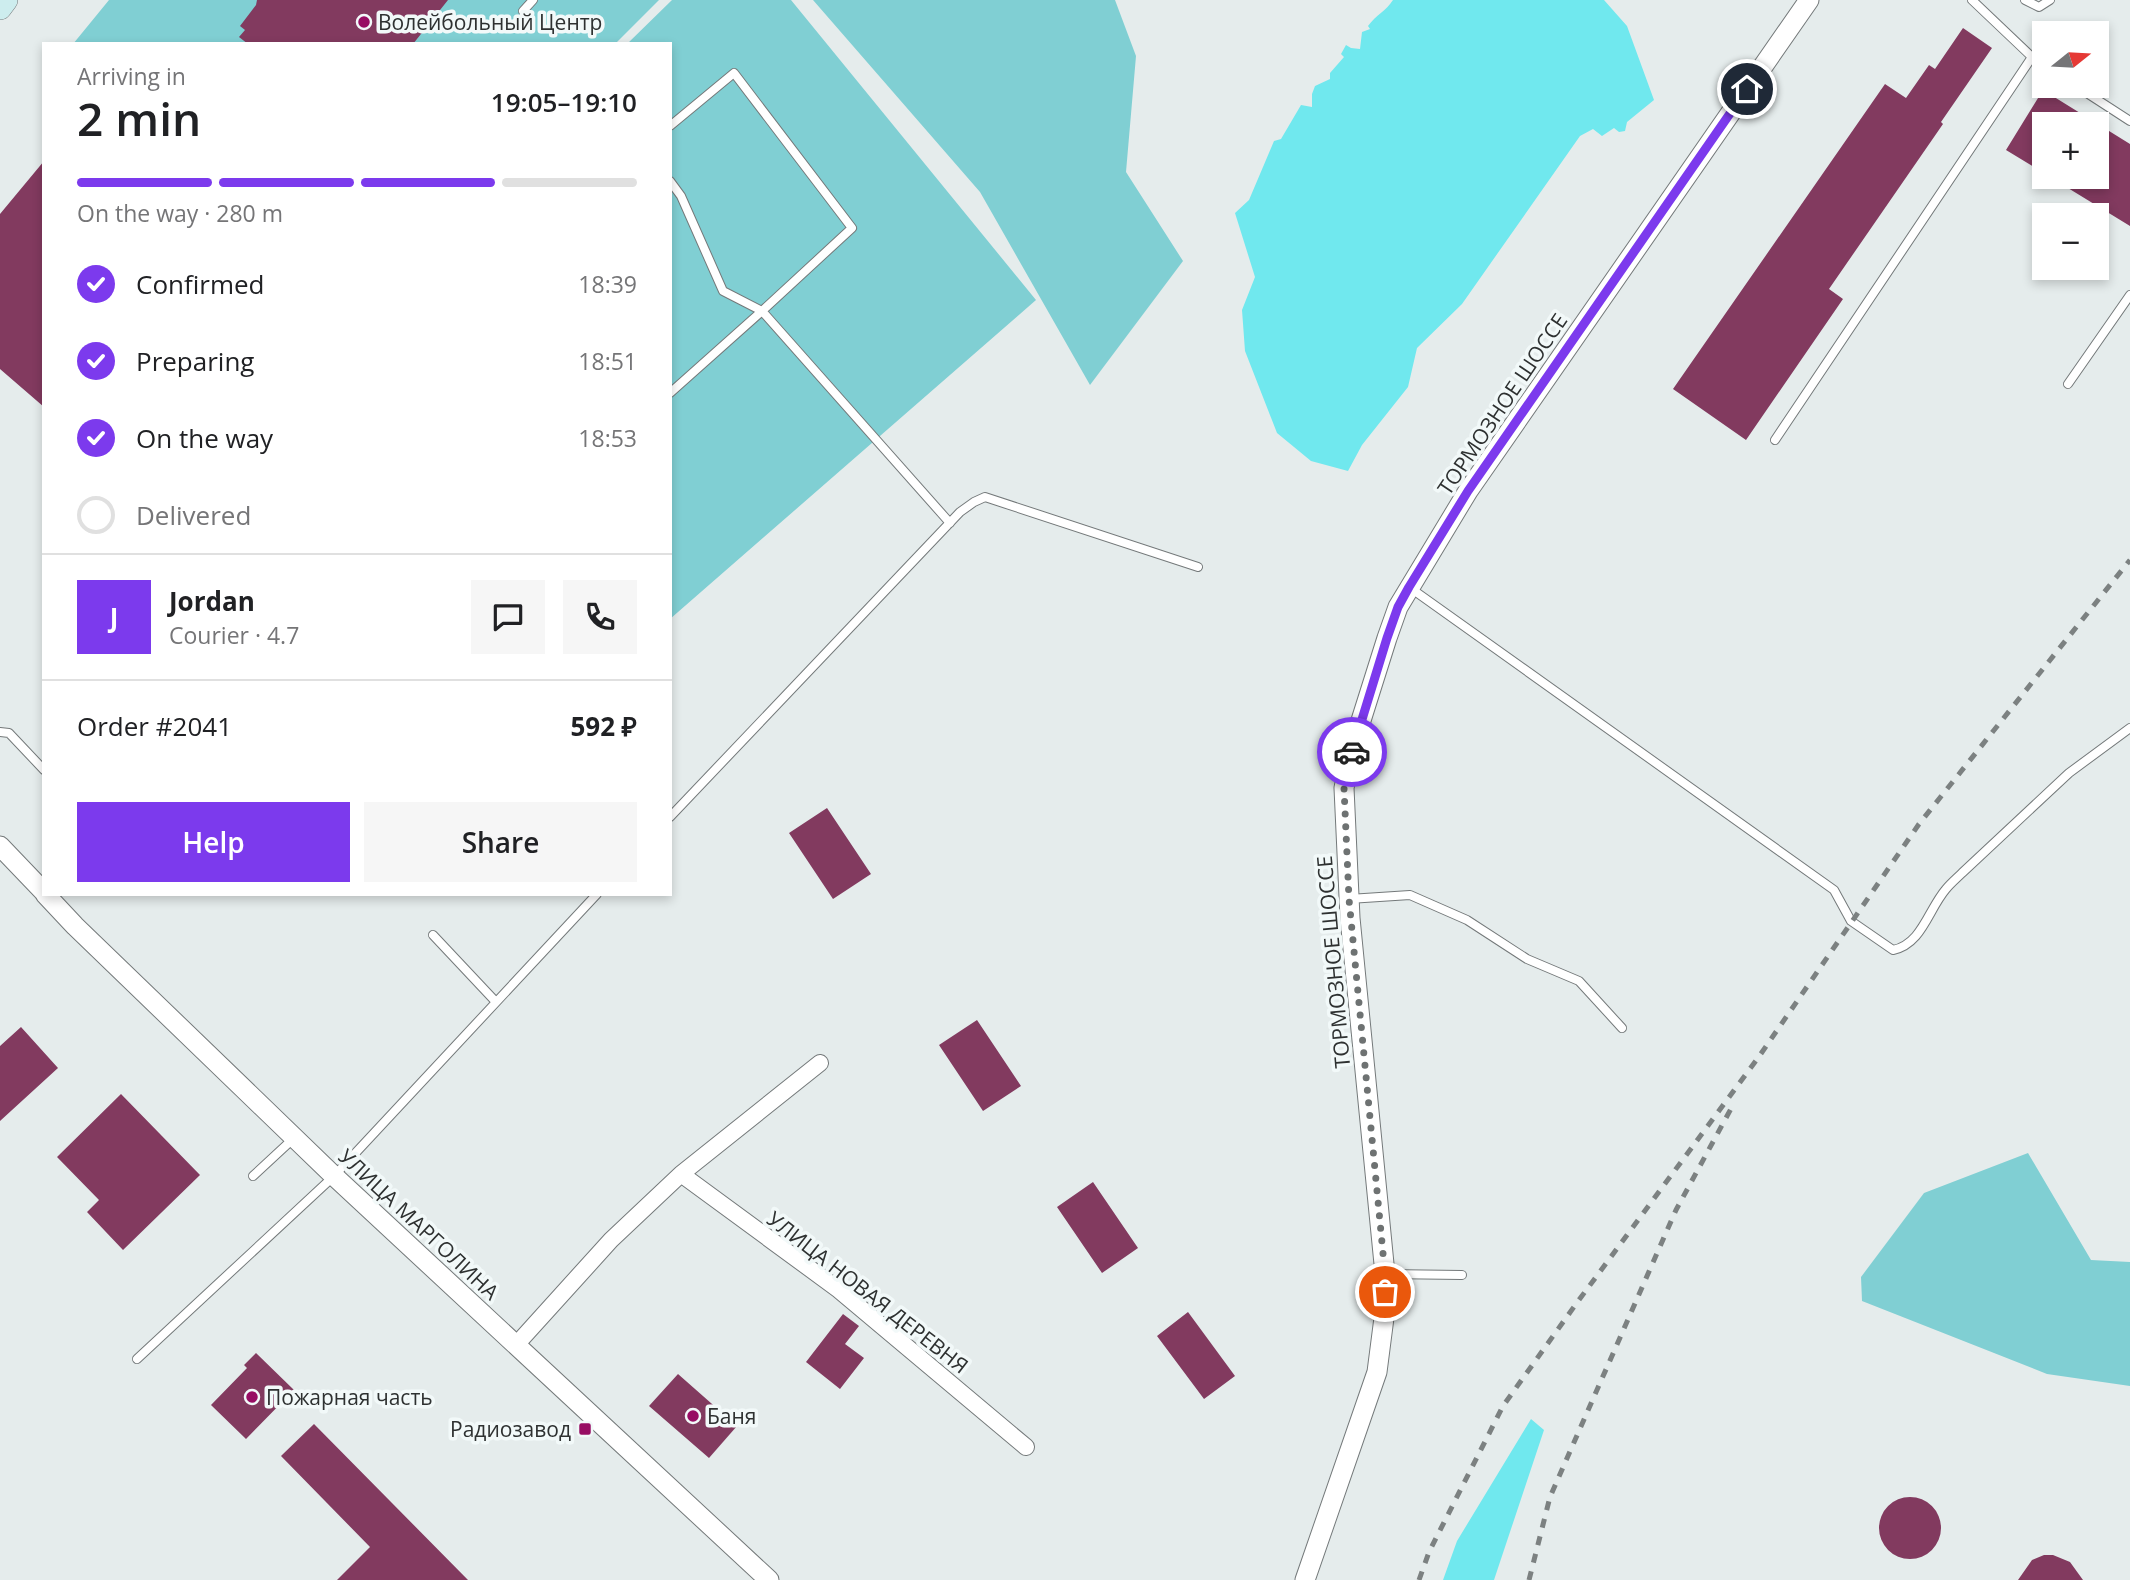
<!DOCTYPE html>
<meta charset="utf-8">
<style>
:root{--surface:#fff;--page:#f6f6f6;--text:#202124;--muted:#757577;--line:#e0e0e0;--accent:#7c3aed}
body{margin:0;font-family:"Open Sans",sans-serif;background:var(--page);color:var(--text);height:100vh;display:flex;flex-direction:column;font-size:26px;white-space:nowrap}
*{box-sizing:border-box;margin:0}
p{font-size:23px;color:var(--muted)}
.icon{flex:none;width:38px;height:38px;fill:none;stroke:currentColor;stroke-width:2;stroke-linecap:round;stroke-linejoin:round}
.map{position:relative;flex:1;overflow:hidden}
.panel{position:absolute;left:42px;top:42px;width:630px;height:854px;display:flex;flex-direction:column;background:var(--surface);border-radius:0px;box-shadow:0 4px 10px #0003}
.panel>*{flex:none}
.needle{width:46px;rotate:72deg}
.tools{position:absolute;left:2032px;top:21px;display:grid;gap:14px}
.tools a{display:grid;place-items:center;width:77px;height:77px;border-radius:0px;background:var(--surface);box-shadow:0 4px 10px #0003;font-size:35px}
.pin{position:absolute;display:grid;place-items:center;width:60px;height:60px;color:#fff;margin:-30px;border:4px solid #fff;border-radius:50%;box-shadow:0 2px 7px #0007}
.courier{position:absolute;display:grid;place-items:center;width:70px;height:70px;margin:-35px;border:5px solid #7c3aed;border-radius:50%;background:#fff;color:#222;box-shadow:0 2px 9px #0007}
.overview em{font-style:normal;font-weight:600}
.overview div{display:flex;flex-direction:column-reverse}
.overview{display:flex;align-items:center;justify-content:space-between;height:119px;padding:0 35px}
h1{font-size:46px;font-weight:600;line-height:52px}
.bar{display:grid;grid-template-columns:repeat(4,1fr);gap:10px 7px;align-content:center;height:84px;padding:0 35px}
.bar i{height:9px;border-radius:5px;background:var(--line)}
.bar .on{background:var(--accent)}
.bar p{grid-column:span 4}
.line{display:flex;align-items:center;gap:18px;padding:0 35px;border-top:2px solid var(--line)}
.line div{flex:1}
.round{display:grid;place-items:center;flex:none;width:74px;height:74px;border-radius:0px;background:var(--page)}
ol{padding:0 35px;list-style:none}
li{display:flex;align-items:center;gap:21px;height:77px}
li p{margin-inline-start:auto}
li .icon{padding:7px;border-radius:50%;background:var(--accent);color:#fff;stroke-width:4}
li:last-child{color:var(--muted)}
li i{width:38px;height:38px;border:4px solid var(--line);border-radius:50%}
.action{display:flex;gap:14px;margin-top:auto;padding:14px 35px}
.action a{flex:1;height:80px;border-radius:0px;background:var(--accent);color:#fff;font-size:28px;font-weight:600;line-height:80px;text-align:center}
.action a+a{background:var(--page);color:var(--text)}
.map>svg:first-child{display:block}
</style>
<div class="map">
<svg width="2130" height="1580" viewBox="0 0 2130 1580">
<rect width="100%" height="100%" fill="#e5ecec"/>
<path fill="#80cfd3" d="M109,0H659L615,44H73Z
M672,0H791L1036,300L670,619V44H627Z
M813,0H1115L1136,56L1126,172L1183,261L1090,385L980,192Z
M2028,1153L2091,1260L2130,1262V1386L2047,1374L1862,1301L1861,1277L1924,1193Z"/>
<path fill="#70e8ee" d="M1393,0H1604L1627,26L1654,100L1627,122L1625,131L1619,132L1614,128L1602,136L1593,129L1580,136L1462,304L1417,348L1408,387L1362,445L1348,471L1311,461L1277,433L1245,351L1242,310L1255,277L1235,213L1249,200L1274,141L1281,139L1301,105L1312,107V94L1315,86L1330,79V73L1344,57L1341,54L1346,45L1351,48L1360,49L1362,32L1370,29L1368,26C1376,15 1386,11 1393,0Z
M1531,1419L1544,1430L1494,1580H1443L1457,1541Z"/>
<path fill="#823a5f" d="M257,0H448L413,44H248L239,37L245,30L240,26L256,5Z
M1963,28L1992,48L1941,122L1943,124L1829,289L1843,299L1746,440L1673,389L1885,84L1906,98L1929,65L1935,69Z
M2043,90L2130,144V226L2050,177H2096V124H2044V173L2006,150Z
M44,161V407L0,369V214Z
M827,808L871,874L833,899L789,833Z
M977,1020L1021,1086L983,1111L939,1045Z
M21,1027L58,1068L0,1121V1046Z
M121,1094L200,1175L123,1250L87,1212L99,1200L57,1157Z
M1093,1182L1138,1248L1102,1273L1057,1207Z
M1188,1312L1235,1376L1204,1399L1157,1336Z
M843,1314L859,1326L845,1344L864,1358L840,1389L806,1362Z
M256,1353L294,1390L246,1439L211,1405L247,1368L244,1365Z
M678,1374L737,1426L709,1458L649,1406Z
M314,1424L468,1580H337L370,1547L281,1456Z
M1879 1528a31 31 0 1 1 62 0a31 31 0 1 1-62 0Z
M2053,1555L2070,1562L2083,1580H2018L2032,1560L2044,1555Z"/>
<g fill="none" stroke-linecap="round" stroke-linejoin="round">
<defs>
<path id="service" d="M2025,0L2039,7L2050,0
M523,11L533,0
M2032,57L2044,65
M2076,86L2130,121
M670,126L734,73L852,228L762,311L723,291L681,196L670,181
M2068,384L2130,295
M670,393L762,311L950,523
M1775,440L2032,57L1972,0
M1409,587L1834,890L1851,921L1893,950C1922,944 1928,910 1946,889C1951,883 1957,878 1962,873L2069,773L2130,728
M0,732L9,733L44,770
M670,817L960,512L974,502L985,497L1198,567
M1349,899L1410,895L1467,920L1527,959L1579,981L1622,1028
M433,935L496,1002
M253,1176L294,1138
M1385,1274L1462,1275
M137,1359L334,1176L597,894"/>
<path id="minor" d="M681,1174L839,1290L1026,1447
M516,1345L611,1240L681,1174L820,1063"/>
<path id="tertiary" d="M0,846L44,892
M45,894L75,926L334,1176L769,1580
M1305,1580L1377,1372L1385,1310V1274L1350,918L1344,788L1352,749L1387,638L1398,607L1468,491L1809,0"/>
<path id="secondary" d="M0,8L6,0"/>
</defs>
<use href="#service" stroke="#74797a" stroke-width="10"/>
<use href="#minor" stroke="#74797a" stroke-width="18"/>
<use href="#tertiary" stroke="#74797a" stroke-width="21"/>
<use href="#secondary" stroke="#74797a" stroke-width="24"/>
<use href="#service" stroke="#fff" stroke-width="8"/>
<use href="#minor" stroke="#fff" stroke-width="16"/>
<use href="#tertiary" stroke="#fff" stroke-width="19"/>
<use href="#secondary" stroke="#cdedee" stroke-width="23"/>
<path stroke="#7c8181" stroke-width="5" stroke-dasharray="9 9" stroke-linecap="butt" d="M1419,1580L1429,1552L1503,1406L1576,1304L1758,1058L1919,824L2130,560
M1529,1580L1550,1497L1676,1210L1733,1105"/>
</g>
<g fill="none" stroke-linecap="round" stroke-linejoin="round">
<path stroke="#6e7272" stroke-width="7" stroke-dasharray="0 12.6" d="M1352,752L1344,788L1349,899L1385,1274V1292"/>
<path stroke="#7c3aed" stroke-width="9" d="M1352,752L1387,638L1398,607L1409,587L1468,491L1747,89"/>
</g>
<g fill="#970d63" stroke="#f2f9f9" stroke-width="2.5">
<circle cx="364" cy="22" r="7"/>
<circle cx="252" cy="1397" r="7"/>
<circle cx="693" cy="1416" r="7"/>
<rect x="578" y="1422" width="14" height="14" rx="3.5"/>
</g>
<g text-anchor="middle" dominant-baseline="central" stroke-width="7" stroke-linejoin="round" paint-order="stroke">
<g font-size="21" fill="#2e3131" stroke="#f2f9f9" text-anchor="start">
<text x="378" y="22">Волейбольный Центр</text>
<text x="266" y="1397">Пожарная часть</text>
<text x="707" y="1416">Баня</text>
<text x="571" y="1429" text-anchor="end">Радиозавод</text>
</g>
<g font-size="21" fill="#2e3131" stroke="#f2f9f9">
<text transform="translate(1502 404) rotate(-56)">ТОРМОЗНОЕ ШОССЕ</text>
<text transform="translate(1333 962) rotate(-95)">ТОРМОЗНОЕ ШОССЕ</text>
<text transform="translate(419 1224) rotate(43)">УЛИЦА МАРГОЛИНА</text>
<text transform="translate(868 1292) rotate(38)">УЛИЦА НОВАЯ ДЕРЕВНЯ</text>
</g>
</g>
</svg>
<div class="tools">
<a><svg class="needle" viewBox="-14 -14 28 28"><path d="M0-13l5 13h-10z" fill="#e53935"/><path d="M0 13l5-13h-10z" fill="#757577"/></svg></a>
<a>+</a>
<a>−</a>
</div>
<div class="pin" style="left:1385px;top:1292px;background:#ea580c"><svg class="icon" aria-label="bag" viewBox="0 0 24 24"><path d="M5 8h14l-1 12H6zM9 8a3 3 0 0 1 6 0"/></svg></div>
<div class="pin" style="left:1747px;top:89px;background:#1f2937"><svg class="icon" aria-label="home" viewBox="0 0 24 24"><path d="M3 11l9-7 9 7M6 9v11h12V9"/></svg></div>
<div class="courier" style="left:1352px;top:752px"><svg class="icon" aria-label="car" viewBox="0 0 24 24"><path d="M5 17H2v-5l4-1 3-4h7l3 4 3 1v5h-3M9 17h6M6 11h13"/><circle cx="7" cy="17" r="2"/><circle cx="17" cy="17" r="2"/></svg></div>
<section class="panel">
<div class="overview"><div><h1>2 min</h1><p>Arriving in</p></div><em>19:05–19:10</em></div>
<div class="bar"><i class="on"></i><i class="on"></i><i class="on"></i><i></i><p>On the way · 280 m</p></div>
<ol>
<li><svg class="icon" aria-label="check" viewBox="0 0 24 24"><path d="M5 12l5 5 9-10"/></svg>Confirmed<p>18:39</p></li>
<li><svg class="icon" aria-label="check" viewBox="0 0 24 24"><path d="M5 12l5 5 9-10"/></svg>Preparing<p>18:51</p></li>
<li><svg class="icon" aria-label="check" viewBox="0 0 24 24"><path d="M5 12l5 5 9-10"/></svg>On the way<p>18:53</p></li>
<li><i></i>Delivered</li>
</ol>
<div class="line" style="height:126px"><b class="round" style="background:var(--accent);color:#fff">J</b><div><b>Jordan</b><p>Courier · 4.7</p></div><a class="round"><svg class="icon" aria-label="chat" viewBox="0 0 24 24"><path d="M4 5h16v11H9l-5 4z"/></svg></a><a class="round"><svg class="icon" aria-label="phone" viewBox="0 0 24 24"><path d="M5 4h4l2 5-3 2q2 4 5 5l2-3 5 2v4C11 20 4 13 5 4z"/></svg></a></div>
<div class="line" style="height:91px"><div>Order #2041</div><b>592 ₽</b></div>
<div class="action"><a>Help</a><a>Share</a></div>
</section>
</div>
